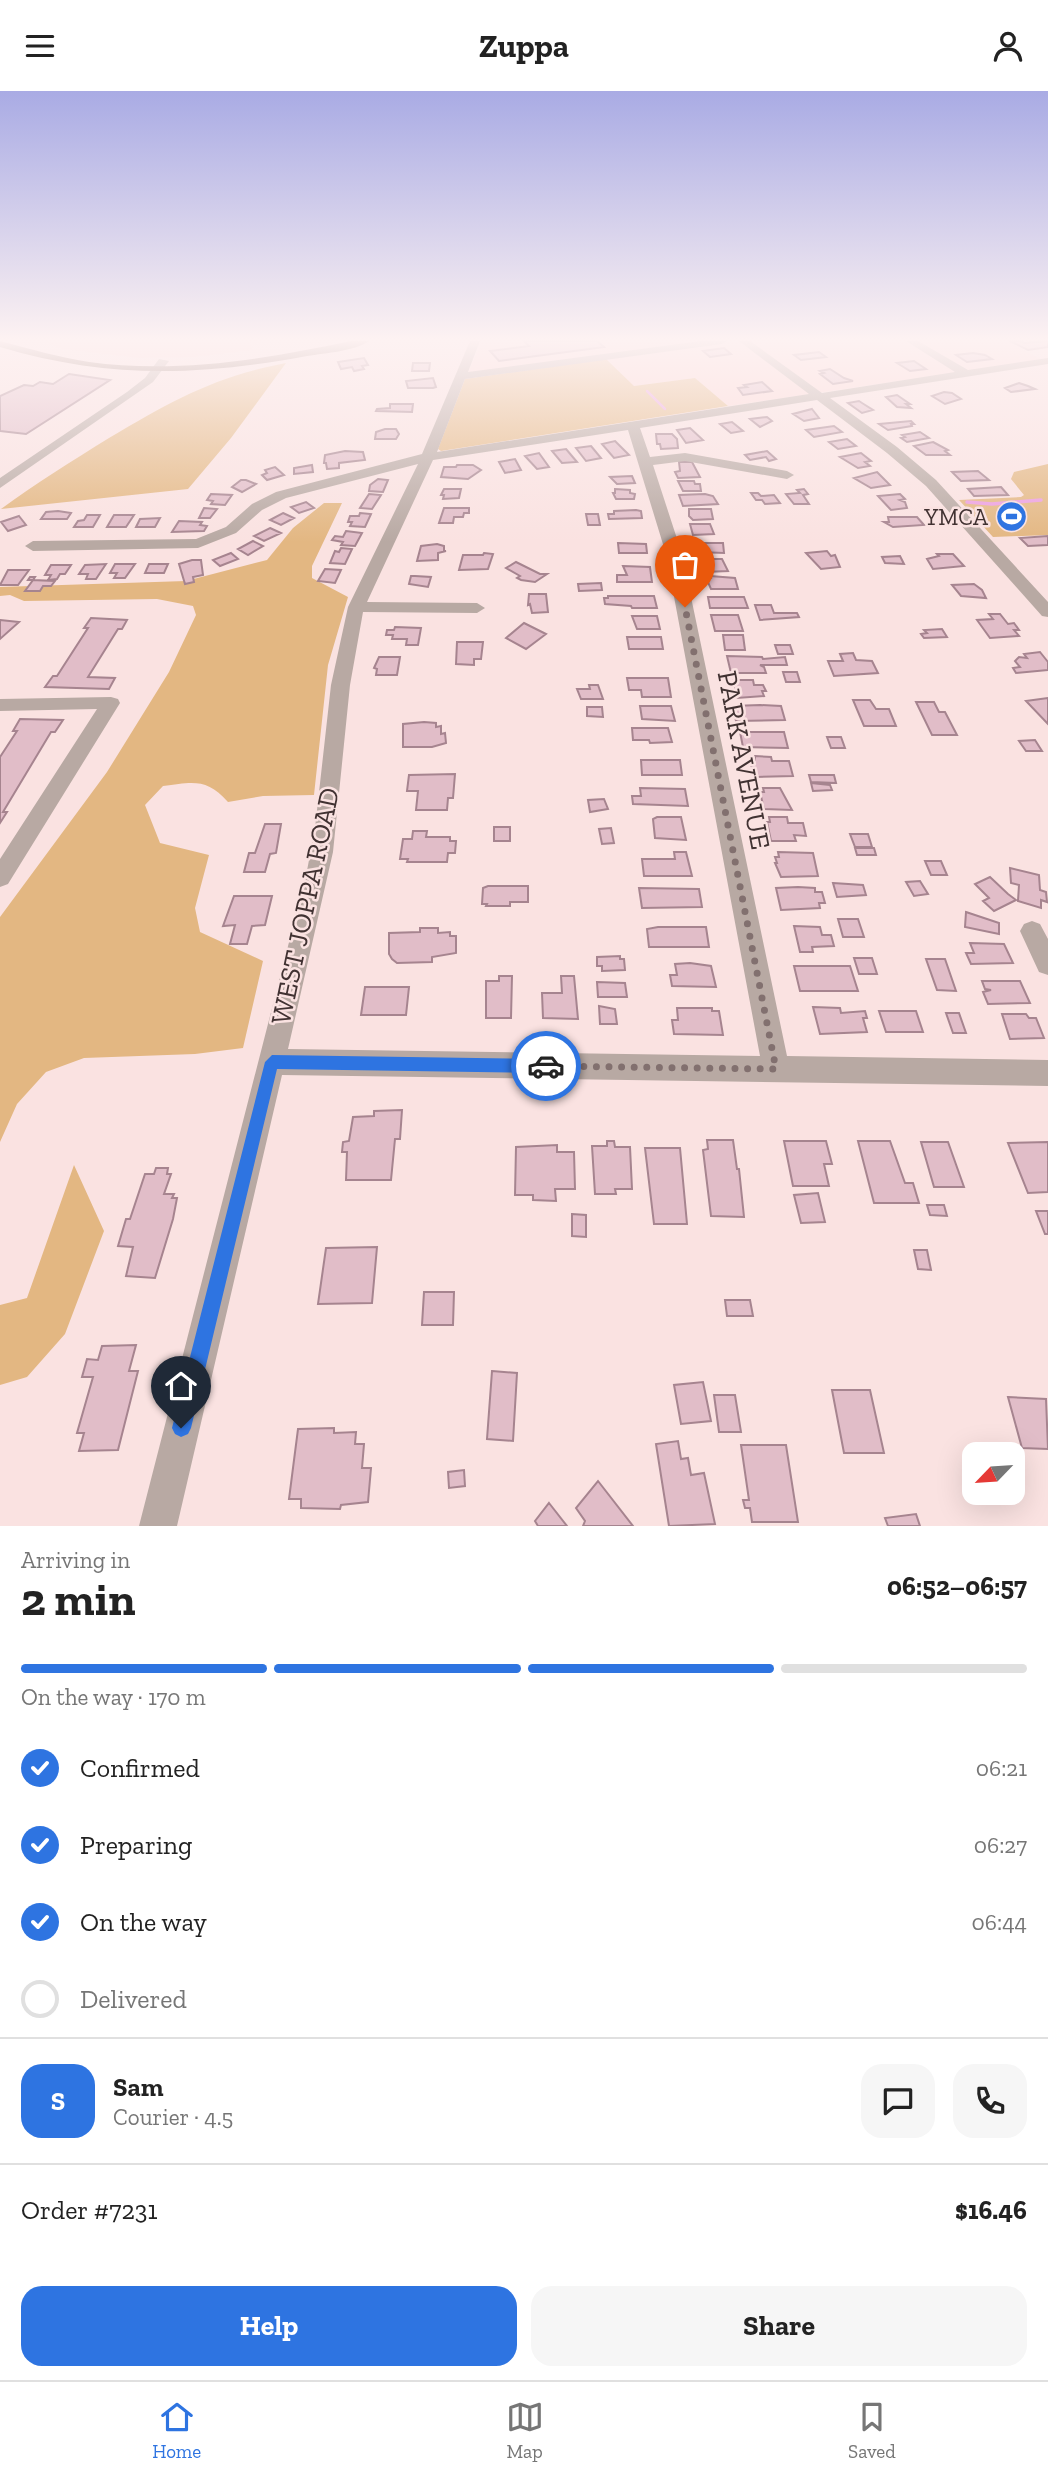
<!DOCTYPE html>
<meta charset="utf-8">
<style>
:root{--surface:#fff;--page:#f6f6f6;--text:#222;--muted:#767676;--line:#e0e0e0;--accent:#2e74e1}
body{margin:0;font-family:"Zilla Slab",serif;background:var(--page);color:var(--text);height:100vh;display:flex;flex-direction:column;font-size:26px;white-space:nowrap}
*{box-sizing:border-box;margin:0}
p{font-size:23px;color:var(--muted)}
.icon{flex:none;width:38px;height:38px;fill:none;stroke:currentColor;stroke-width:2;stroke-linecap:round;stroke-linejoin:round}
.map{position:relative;height:1435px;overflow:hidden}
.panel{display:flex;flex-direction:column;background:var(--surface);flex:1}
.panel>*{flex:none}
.needle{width:46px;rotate:245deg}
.tools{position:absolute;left:962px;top:1351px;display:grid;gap:14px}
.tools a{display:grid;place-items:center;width:63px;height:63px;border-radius:14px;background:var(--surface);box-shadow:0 7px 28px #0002;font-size:35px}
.pin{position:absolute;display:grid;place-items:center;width:60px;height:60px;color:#fff;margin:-72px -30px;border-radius:50% 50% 50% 0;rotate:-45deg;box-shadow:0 0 7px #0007}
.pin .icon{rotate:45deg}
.courier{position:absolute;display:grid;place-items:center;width:70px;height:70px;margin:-35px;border:5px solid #2e74e1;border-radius:50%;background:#fff;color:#222;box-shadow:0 2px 9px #0007}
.headline em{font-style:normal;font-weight:700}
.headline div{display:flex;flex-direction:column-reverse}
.headline{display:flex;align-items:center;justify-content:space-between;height:119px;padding:0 21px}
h1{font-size:46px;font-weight:700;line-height:52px}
.bar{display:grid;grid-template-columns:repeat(4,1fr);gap:10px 7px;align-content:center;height:84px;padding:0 21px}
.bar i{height:9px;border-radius:5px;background:var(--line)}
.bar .selected{background:var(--accent)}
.bar p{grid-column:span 4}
.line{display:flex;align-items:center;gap:18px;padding:0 21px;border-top:2px solid var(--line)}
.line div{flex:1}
.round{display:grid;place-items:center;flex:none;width:74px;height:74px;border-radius:21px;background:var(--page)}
ol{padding:0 21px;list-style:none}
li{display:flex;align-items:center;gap:21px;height:77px}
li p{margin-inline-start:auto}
li .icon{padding:7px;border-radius:50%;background:var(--accent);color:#fff;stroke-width:4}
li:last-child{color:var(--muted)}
li i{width:38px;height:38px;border:4px solid var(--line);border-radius:50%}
.cta{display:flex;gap:14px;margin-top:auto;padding:14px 21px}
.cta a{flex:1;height:80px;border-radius:21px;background:var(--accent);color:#fff;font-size:28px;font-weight:700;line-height:80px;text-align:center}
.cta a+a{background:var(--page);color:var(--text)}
header{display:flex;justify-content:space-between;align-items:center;height:91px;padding:0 21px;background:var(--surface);font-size:32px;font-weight:700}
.tab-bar{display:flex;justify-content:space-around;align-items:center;height:98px;border-top:2px solid var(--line);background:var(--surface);font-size:19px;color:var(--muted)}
.tab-bar a{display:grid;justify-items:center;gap:4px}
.tab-bar .selected{color:var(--accent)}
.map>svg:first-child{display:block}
</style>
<header><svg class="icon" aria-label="menu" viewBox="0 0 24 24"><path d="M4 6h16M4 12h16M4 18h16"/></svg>Zuppa<svg class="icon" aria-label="person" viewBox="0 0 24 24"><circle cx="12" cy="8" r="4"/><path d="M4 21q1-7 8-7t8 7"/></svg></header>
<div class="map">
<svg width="1048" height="1435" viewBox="0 0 1048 1435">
<rect width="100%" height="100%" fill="#fae2e1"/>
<path fill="#fdd7d5" d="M43,250H250L252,259L194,266L139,267L63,258Z
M482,250H1008L1042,269L728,315L695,287L634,295L465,288Z"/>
<path fill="#e3b782" d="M606,268L634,295L695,287L728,315L441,360L438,358L465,288Z
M286,272L231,347L188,398L1,418C36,392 72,370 109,347C172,310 213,286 286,272Z
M1048,373V444L993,446L959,409L1021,406L1024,404L1011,388L1014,381Z
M324,412H342L312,475V487L348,506L328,574L314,704L263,705L228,711C207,687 193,691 163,695L145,714L160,752L209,764L195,817L200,841L263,870L243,957L195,963L84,967L46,981L17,1013L0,1051V826L107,681L169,581L196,524L193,515L157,508L24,510L10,504L0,505V496L186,490L267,469L293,437Z
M74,1074L104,1140L65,1243L27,1286L0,1294V1214L27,1207Z"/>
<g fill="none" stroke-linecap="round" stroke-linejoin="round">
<path stroke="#eb9edf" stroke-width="2.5" d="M647,300L665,318"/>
<path stroke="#eb9edf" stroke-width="3.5" d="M967,411L992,413L1041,409"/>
</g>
<path fill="#e1bdc8" stroke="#a6848f" stroke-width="2" d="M524,250H597L604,256L499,270L490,260L529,255Z
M1010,250H1024H1020L1024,252L1048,250V256L1028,259Z
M724,257L731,263L710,266L703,260Z
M819,261L826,266L801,269L794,264Z
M973,262L985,264L992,268L967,271L956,264Z
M364,267L368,274L362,275L364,278L354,280L352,276L341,278L338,271Z
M914,270L926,278L910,280L897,272Z
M413,272H430L429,280H412Z
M830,278L844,287L853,290L833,293L820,283L824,282L820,280Z
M69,283L110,289L26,343L0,340V305L24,294L33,295L40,291L53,293Z
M433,287L436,296L433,297H408L406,290Z
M762,291L772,300L743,304L738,297L747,296L744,294Z
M1019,292L1028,295L1035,298L1011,301L1005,297Z
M944,301L952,302L961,308L945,313L932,305Z
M897,304L910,313H906L911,317L897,316L886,306Z
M859,310L862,312L873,319L862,322L848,312Z
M390,313H413L412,321L376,320L377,318L390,317Z
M812,318L819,327L804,330L793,323Z
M767,326L772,330L760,336L750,328Z
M911,330L914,333H911L912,335L888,339L879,333Z
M732,331L743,340L731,342L720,333Z
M834,335L842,341L814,346L806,339Z
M690,337L703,349L686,352L677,339Z
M385,338H396L399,343L396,348H375L376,341Z
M920,341L929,347L907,351L901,347L905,346L902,344Z
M656,343H672L677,348L678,357L661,358L660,353H657Z
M847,348L856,355L838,358L829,351Z
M615,350L629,364L614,367L602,353Z
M933,351L948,359L945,360L950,364H926L914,355Z
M591,355L601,367L586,370L576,357Z
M566,358L577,371L562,372L552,360Z
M345,360L363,361L365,369L339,372V377L327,378L326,372H324L325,364Z
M767,360L776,368L769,370L766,366L750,369L745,364Z
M539,362L549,376L537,378L525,365Z
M861,362L871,370L865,371L870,375L858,377L840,366Z
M515,368L521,379L505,382L499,371Z
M679,371H692L700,386L678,387L675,381L680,380Z
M312,374L313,381L294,383V377Z
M457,374H473L481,379L468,388L441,386L444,376H456Z
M275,376L284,384L267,389L262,384L267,382L265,379Z
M978,380L989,389L961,390L952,381Z
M877,381L890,394L871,397L854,387Z
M632,385L635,392L617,393L610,386Z
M378,388L388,389L383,401L369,400L370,394Z
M241,389H246L256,393L242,401L232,396Z
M678,390H694L695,393H700L701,400H683Z
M1001,396L1008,404L974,405L968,398Z
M444,398H461L459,407L443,408L444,404H441Z
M615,398L630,399V402L635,403L634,408H616L613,402H615Z
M804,398L808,403L803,404L809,413H794L786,403L800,402L797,399Z
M751,402H758L761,405L774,404L780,412L765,413L762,409H756Z
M211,403L232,404L225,414L211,413L213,410L207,409Z
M369,403L381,404L372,418L360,417Z
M705,403L713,405L718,413L683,415L679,404Z
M900,403L905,408L900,409L905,411L907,417L891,419L878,405Z
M306,411L314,417L299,422L291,416Z
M204,417L217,418L210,427H199Z
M444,417H469V422H464L463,426H454L453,432H439Z
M689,418H711L713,428L693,429L689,425Z
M636,419L641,420L642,427L609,428L608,423H614V420Z
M58,420L71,422L67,428H41L46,421Z
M283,422L294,427L281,434L270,429Z
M360,422L371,423L365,436L350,435L352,431H348L350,425H359Z
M586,423H598L600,434H588Z
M87,424H100L93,436H74L78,430L84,429Z
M114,424H134L126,436H107Z
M19,425L26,434L8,440L1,431Z
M888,426H917L924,434L893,436L884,431H889Z
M160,427L155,436H136L140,428Z
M179,430L202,431L200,434L207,435L204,440L172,441Z
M690,433H710L714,443L693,444Z
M270,437L281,442L264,450L254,445Z
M346,440L362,442L355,455L341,454L343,451L332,449L335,445L343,446Z
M1048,445V454L1028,455L1020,447Z
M253,450L263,455L248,464L238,458Z
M618,452L646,453L647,462H619Z
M696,452H723L724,462L698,461Z
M437,453L444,455V460H446L438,462V469L417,470L421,455Z
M341,457L352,458L345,473L330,472L335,460L339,461Z
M827,460L831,465L835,464L840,476L821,478L806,462Z
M231,462L238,468L220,475L213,469Z
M484,462L493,463L488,478L459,479L463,464H483Z
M937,463H953L964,475L933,478L927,468L939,465Z
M900,465L904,473L885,472L882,466Z
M705,468H722L728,480L705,481Z
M192,469H201L203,484L193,486L194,491L185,493L179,473Z
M516,471L540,483H547L535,491L521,489L517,487L520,485L506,477Z
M106,473L96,488H86L88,483H79L85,474Z
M115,473H135L125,487H114L117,482H110Z
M149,473H168L164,482H145Z
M51,474H71L65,483H60L57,488L48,489L51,484H45Z
M623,475L650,476L652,491H617V484H627Z
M325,478L341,479L335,492L318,490Z
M8,479H29L18,494H0Z
M411,485H415L431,486L428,496L409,493Z
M710,485L735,487L738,498H711L707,489L711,487Z
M30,486H35L33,489L55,490L51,495H43L40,500H25L33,489H28Z
M601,492L602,499L579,500L578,493Z
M974,493L982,499L986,507L961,505L952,494Z
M529,503H546L548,521L532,522L530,513L528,514Z
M608,505H654L657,517H632L631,515L605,513L604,507H608Z
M708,506H744L748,517H710Z
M755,514H771L774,522H797L799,526L760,529Z
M989,523H1000L1008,533L1014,532L1019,539H1014L1019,545L990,547L977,529L993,528Z
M711,524H738L743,540H715Z
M632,525H657L660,538H637Z
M91,527L127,529L122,538H118L88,586L115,587L109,598L45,596L53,585H57L88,537H84Z
M0,529L19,531L0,548Z
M524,532L546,543L526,558L506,547Z
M395,536L421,537L418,554H406L407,548H392L393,544H386L387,539H394Z
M942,538L947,546L924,547L921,543L927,542L924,539Z
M723,544H743L745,559H725Z
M627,546H661L663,558H629Z
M457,551H483L481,568H474V574L456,573Z
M775,554H790L793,563H778Z
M1040,561L1048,571V579L1016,582L1013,577L1020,576L1015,570L1019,566L1027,567L1024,563Z
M853,562L856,569L872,570L878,582L834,585L828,570H843L840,563Z
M727,565L762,566L763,568L785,566L787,574H760L764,576L766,582H731Z
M379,566H400L397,584H376L377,578L374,577Z
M783,581H797L800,591H786Z
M627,587H668L671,606H642L641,599H629Z
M734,589H753L754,594H763L766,600H762L764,605L737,607Z
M589,594H598L603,608H581L577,598H590Z
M1048,607V633L1026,610Z
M853,609H870L876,618H889L896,635H864Z
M916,611H934L939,621H945L957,644H932Z
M760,614L781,615L785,629L736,630L733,615Z
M640,615H671L675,630L642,628Z
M587,616H602L603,626L587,625Z
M20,628L63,629L55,641H51L3,721H7L0,732V666L17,640H13Z
M424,631L436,632V636L441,635V643L445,642L446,652L432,656H403V633Z
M632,637H668L672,651L650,652L649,649H633Z
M740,641H784L788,657L743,656Z
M827,646H841L845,657H831Z
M1035,649L1042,660H1026L1019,650Z
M755,665L771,666L772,670H789L793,685L756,686L751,674L752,669H755Z
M641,669H680L682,684H642Z
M455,683L453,707H448L447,719H416L418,700H407L409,684Z
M809,684H834L836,692L811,691Z
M811,692L830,694L832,699L813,700Z
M640,697L685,698L688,715L633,713L632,705H641Z
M763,697H780L792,719L764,718L760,701H764Z
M604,708L608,718L590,721L588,709Z
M657,726H681L686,749L655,747L653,728Z
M769,726H787L788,732H803L806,745L794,744L796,750H771L767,731H770Z
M265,733H281L276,762L270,763L265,781H244L249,762H255Z
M494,736H510V750H494Z
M611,737L614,752L602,753L599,738Z
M413,740H427L426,746H450V750H456L455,762H448L447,771H407L408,768H400L403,748H412Z
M850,743H868L872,756H855Z
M855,757H874L876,764H857Z
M674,761H686L692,785H644L642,768H675Z
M778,761L813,762L818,785L781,786L775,772H777L775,766H779Z
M925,770H941L947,784H931Z
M1010,777L1039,784L1040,799L1046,801L1047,811L1041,809V817L1018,810L1019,794L1011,792Z
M990,786L1008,803L1016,809L994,820L983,810L989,807L975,793Z
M920,790L928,803L914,805L906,791Z
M833,792L863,794L866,804L837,806Z
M488,795H528V811H510V815H486L487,813H482L483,797Z
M798,796L815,797V801H822L825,812H819L820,817L781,819L776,797Z
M639,797L699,798L702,816L642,817Z
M234,805H272L265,834L252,835L247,853H230L235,834L223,835Z
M966,821L999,832V843L965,836Z
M838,828H858L864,846H843Z
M794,835L820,836L822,844H831L834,855L812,856L813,861H800Z
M658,836H706L709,856H649L647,838Z
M420,837H438V842L450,841V845H456V862L432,866V871L397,872L392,868L389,863V842L420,841Z
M970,852L1004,853L1013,872L971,873L966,862H974Z
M620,865V868H624L625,879L602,880V875H597V866Z
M854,867H872L877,883H859Z
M926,868H945L956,900L937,899Z
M690,872L711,875L716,896L672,895L670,884H677L675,873Z
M794,875H850L858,900H800Z
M499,885H512L511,927H486V890H499Z
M561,885H574L578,928L543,927L542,902H562Z
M982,890H1020L1030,912L988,913L983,901L991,899L985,898Z
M597,891L625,892L627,906H598Z
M365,896H409L406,924H361Z
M599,915L615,918L617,933H600Z
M813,916L840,917L841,922L865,920L867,927H863L867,941L820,943Z
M677,917H712V920H719L723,944L674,943L672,929H678Z
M879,920H916L923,941H886Z
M946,922H959L966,942H953Z
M1002,923H1026L1029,927H1036L1044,947L1010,948Z
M402,1019L400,1048H395L391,1089H346L347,1061H342L343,1051L349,1050L353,1026L374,1025V1020Z
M707,1049H733L737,1078H739L744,1126L711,1125L703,1059L708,1058Z
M607,1050H614L615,1056H630L632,1098H615L616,1103H595L592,1055H607Z
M784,1050H826L832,1073H824L829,1095H793Z
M858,1050H890L905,1092H913L919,1112H874Z
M921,1051H948L964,1096H934Z
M1048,1051V1101L1028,1102L1008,1052Z
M557,1054V1061H574L575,1098H555L556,1110L533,1109V1104H515L516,1056Z
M645,1057H680L687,1133H654Z
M156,1077H168L167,1083H171L164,1103H174L172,1107H177L173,1128L155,1187L126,1185L133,1156L118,1155L126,1128H130L145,1083H154Z
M818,1102L825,1131L801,1132L794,1104Z
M927,1114H944L947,1125L930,1124Z
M1036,1120H1048V1143H1045Z
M572,1123L586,1124V1146L572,1145Z
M377,1156L372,1212L318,1213L326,1157Z
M914,1159H927L931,1179L918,1178Z
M424,1201H454L453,1234H422Z
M725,1209H750L753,1225H727Z
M136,1254L129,1280H138L118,1359L79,1360L84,1342H77L93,1286H82L87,1268L98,1269L102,1255Z
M492,1280L517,1282L513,1350L487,1348Z
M703,1291L711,1330L681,1333L674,1294Z
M832,1299H870L884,1362H844Z
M714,1304H735L741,1341H719Z
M1008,1306L1046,1308L1048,1358L1022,1357Z
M334,1337V1342L356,1341L355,1353H364L362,1377H371L368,1411L341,1414L340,1418L301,1417V1408H289L298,1338Z
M678,1350L681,1368L688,1367L691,1384L704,1382L715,1433L669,1435L656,1353Z
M741,1354H786L798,1431H752L750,1417H745L743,1409H749Z
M464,1379L465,1395L449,1397L448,1381Z
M598,1390L633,1435H583L585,1430L576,1417Z
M549,1412L567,1435H538L535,1430Z
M916,1423L920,1435H888L885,1427Z"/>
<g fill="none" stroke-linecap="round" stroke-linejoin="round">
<path fill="#b8a9a3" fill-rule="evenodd" d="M470,250H480L468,281L701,250H727L722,253L465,288L437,361L809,303L739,250H750L822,302L955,281L906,250H918L968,279L1048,267V273L830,307L897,356L936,389L1048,511V526L1042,525L926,395L887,362L817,309L640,337L650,366L685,362L787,380L794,384L787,388L685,370L653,374L682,463L787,965L1048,969V995L282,984L177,1435H139L306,785L315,737L331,594L348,516L418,373L286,407L262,419L236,442L198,457L33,460L25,455L33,450L196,448L226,436L252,413L276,401L422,363ZM628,339L666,463L760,965L288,958L333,761L350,594L363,521L477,522L485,517L477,512L367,511L433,369Z
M159,268L169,270L153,291L0,397V387L127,301L145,287Z
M111,606L118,608L120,612L8,793L0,796V768L97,618L0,620V608Z
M1032,830L1040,833L1048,848V884L1039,881L1020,840L1024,833Z"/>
<path fill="#8e7469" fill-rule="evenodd" d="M0,250C30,258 58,266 89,271C176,283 266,268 351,250H369C355,260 326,262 307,265C198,285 108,288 0,256Z"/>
</g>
<linearGradient id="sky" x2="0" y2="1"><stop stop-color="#a9abe4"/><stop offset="0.55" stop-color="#fdf2f2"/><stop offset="1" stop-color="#fdf2f2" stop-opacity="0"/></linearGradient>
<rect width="1048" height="451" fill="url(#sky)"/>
<path fill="#2e74e1" d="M272,964L546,968L553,975L546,982L277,978L191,1337L188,1343L181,1346L175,1343L172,1337L265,971Z"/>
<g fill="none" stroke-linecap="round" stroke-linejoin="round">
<path stroke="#82706f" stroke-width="7" stroke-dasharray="0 12.6" d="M546,975L776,978L685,516"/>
</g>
<defs>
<symbol id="stadium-disc" viewBox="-11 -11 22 22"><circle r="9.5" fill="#2e74e1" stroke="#fae2e1"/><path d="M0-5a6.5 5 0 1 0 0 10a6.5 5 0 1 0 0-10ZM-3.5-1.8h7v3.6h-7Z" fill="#fff"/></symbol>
</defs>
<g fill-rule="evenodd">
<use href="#stadium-disc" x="994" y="408" width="35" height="35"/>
</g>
<g text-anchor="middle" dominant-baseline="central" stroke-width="5" stroke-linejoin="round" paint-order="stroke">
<g font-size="23" fill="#413232" stroke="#fae2e1" text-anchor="end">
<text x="988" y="426">YMCA</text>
</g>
<g font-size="28" fill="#413232" stroke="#fae2e1">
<text transform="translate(744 669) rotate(79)">PARK AVENUE</text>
<text transform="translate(305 815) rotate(-78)">WEST JOPPA ROAD</text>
</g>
</g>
</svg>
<div class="tools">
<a><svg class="needle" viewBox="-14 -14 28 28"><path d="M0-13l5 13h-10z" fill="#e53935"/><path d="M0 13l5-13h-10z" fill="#767676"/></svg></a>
</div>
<div class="pin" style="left:685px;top:516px;background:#ea580c"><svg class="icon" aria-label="bag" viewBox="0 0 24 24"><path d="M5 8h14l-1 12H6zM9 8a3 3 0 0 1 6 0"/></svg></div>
<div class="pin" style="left:181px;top:1337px;background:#1f2937"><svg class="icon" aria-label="home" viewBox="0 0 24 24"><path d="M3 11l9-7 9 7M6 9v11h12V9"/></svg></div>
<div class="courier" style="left:546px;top:975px"><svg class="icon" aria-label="car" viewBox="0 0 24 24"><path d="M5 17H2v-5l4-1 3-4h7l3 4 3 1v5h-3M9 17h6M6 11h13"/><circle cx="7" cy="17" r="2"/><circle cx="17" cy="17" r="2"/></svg></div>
</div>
<section class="panel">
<div class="headline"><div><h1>2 min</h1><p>Arriving in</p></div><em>06:52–06:57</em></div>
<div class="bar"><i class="selected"></i><i class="selected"></i><i class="selected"></i><i></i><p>On the way · 170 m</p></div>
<ol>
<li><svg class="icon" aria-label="check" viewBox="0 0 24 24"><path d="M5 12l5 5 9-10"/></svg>Confirmed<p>06:21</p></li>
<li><svg class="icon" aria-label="check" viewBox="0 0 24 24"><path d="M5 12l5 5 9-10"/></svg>Preparing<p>06:27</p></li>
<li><svg class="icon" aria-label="check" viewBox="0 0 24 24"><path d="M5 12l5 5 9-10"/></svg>On the way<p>06:44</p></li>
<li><i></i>Delivered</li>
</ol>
<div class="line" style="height:126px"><b class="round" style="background:var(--accent);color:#fff">S</b><div><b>Sam</b><p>Courier · 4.5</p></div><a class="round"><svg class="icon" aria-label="chat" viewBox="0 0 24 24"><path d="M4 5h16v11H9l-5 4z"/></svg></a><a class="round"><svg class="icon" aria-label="phone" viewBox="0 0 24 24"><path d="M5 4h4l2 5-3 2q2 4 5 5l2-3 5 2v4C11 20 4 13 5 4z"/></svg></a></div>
<div class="line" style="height:91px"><div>Order #7231</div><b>$16.46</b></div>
<div class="cta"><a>Help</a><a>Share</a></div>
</section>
<nav class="tab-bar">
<a class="selected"><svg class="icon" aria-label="home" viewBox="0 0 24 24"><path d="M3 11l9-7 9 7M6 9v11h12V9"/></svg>Home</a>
<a><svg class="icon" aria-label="map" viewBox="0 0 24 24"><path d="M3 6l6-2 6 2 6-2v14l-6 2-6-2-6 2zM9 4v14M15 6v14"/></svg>Map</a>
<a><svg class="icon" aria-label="saved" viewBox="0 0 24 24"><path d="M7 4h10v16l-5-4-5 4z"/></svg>Saved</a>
</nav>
